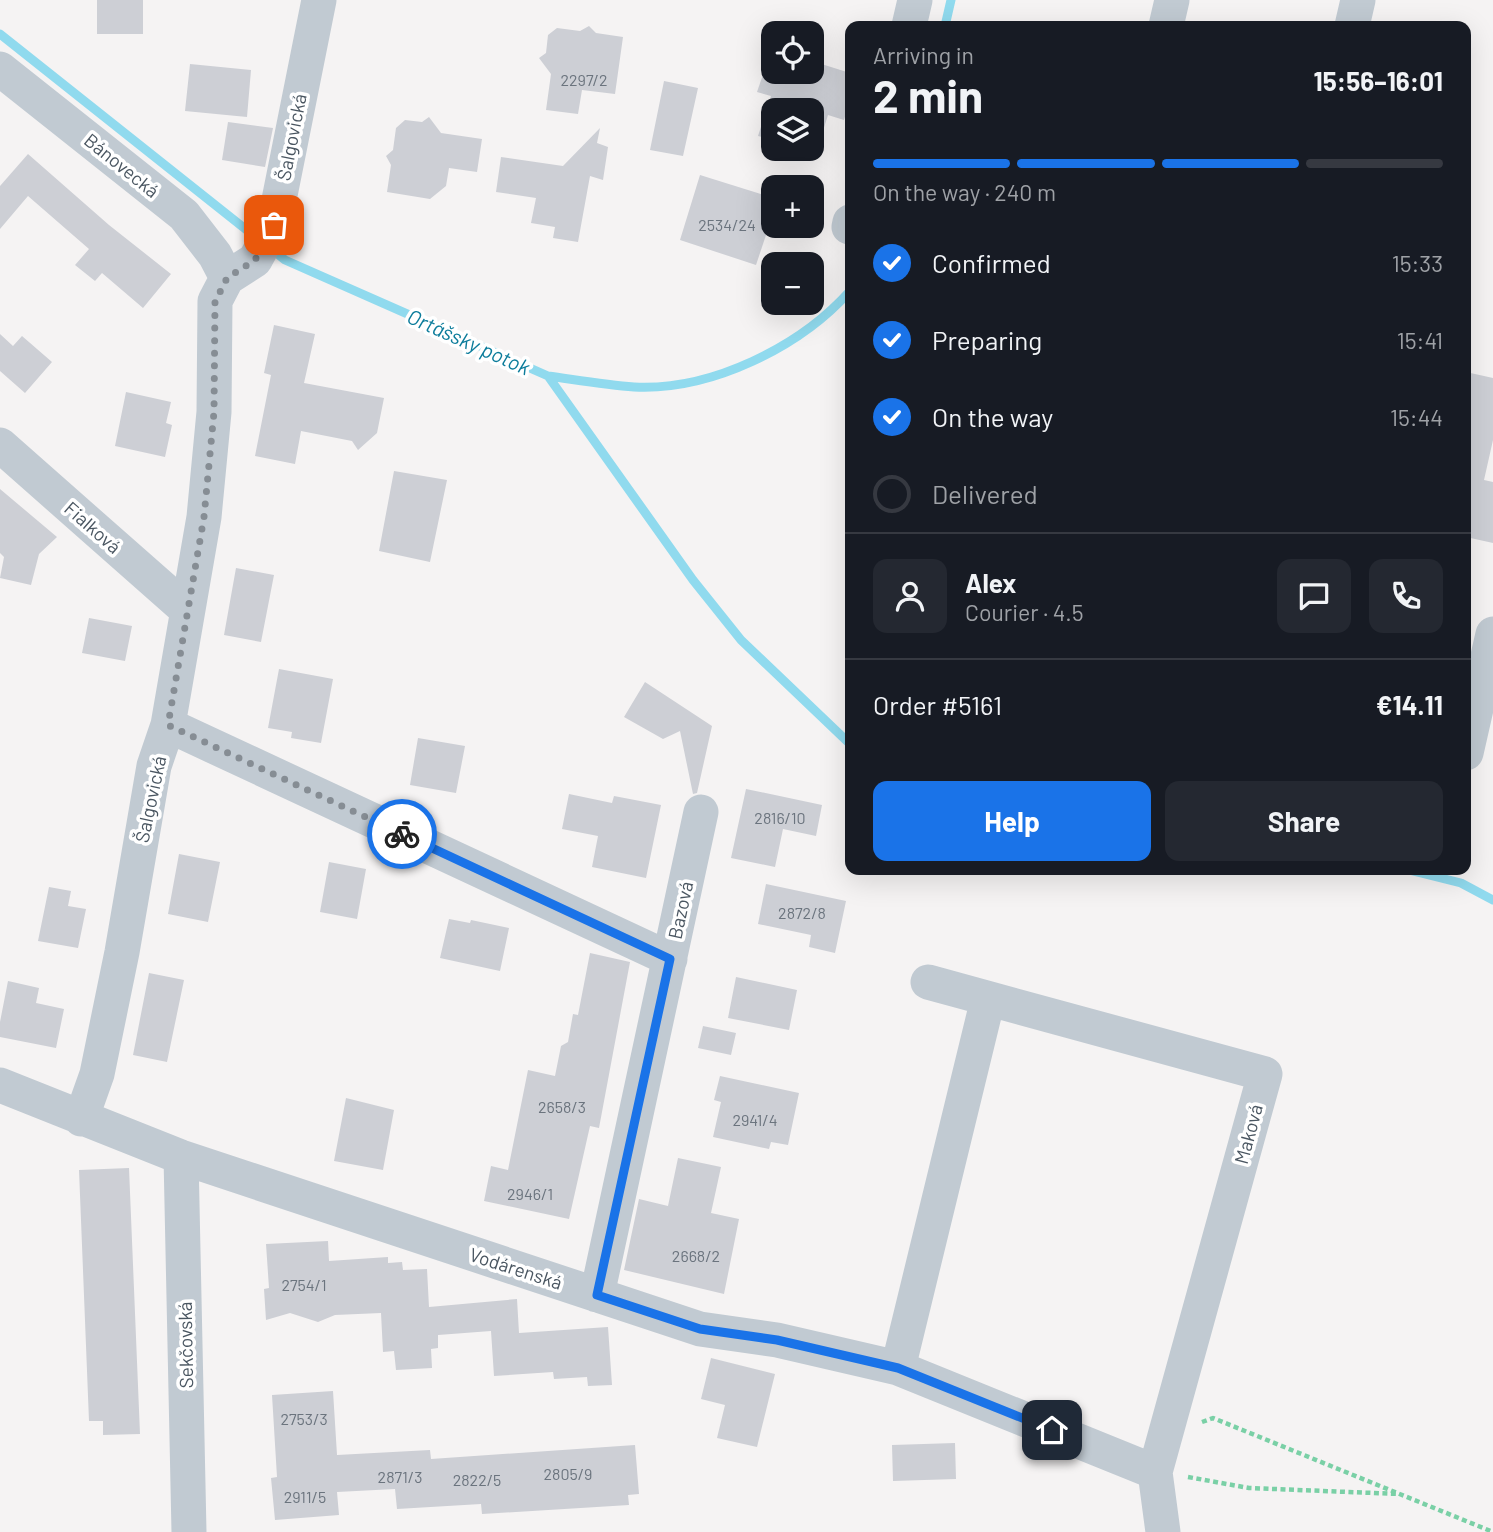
<!DOCTYPE html>
<meta charset="utf-8">
<style>
:root{--surface:#171b24;--page:#242831;--text:#f1f3f6;--muted:#9ea1a6;--line:#363941;--accent:#1a73e8}
body{margin:0;font-family:Barlow,sans-serif;background:var(--page);color:var(--text);height:100vh;display:flex;flex-direction:column;font-size:26px;white-space:nowrap}
*{box-sizing:border-box;margin:0}
p{font-size:23px;color:var(--muted)}
.icon{flex:none;width:38px;height:38px;fill:none;stroke:currentColor;stroke-width:2;stroke-linecap:round;stroke-linejoin:round}
.map{position:relative;flex:1;overflow:hidden}
.details{position:absolute;left:845px;top:21px;width:626px;height:854px;display:flex;flex-direction:column;background:var(--surface);border-radius:14px;box-shadow:0 7px 28px #0002}
.details>*{flex:none}
.controls{position:absolute;left:761px;top:21px;display:grid;gap:14px}
.controls a{display:grid;place-items:center;width:63px;height:63px;border-radius:14px;background:var(--surface);box-shadow:0 7px 28px #0002;font-size:35px}
.pin{position:absolute;display:grid;place-items:center;width:60px;height:60px;color:#fff;margin:-30px;border-radius:14px;box-shadow:0 4px 10px #0006}
.courier{position:absolute;display:grid;place-items:center;width:70px;height:70px;margin:-35px;border:5px solid #1a73e8;border-radius:50%;background:#fff;color:#222;box-shadow:0 2px 9px #0007}
.headline em{font-style:normal;font-weight:700}
.headline div{display:flex;flex-direction:column-reverse}
.headline{display:flex;align-items:center;justify-content:space-between;height:119px;padding:0 28px}
h1{font-size:46px;font-weight:700;line-height:52px}
.bar{display:grid;grid-template-columns:repeat(4,1fr);gap:10px 7px;align-content:center;height:84px;padding:0 28px}
.bar i{height:9px;border-radius:5px;background:var(--line)}
.bar .selected{background:var(--accent)}
.bar p{grid-column:span 4}
.line{display:flex;align-items:center;gap:18px;padding:0 28px;border-top:2px solid var(--line)}
.line div{flex:1}
.round{display:grid;place-items:center;flex:none;width:74px;height:74px;border-radius:14px;background:var(--page)}
ol{padding:0 28px;list-style:none}
li{display:flex;align-items:center;gap:21px;height:77px}
li p{margin-inline-start:auto}
li .icon{padding:7px;border-radius:50%;background:var(--accent);color:#fff;stroke-width:4}
li:last-child{color:var(--muted)}
li i{width:38px;height:38px;border:4px solid var(--line);border-radius:50%}
.action{display:flex;gap:14px;margin-top:auto;padding:14px 28px}
.action a{flex:1;height:80px;border-radius:14px;background:var(--accent);color:#fff;font-size:28px;font-weight:700;line-height:80px;text-align:center}
.action a+a{background:var(--page);color:var(--text)}
.map>svg:first-child{display:block}
</style>
<div class="map">
<svg width="1493" height="1532" viewBox="0 0 1493 1532">
<rect width="100%" height="100%" fill="#f5f3f3"/>
<g fill="none" stroke-linecap="round" stroke-linejoin="round">
<path stroke="#90daee" stroke-width="9" d="M945,26L951,0
M0,34L258,239
M269,247L285,260L548,376L693,580L741,640L850,744
M548,376C577,380 606,385 634,387C711,391 800,347 850,291
M1409,870L1461,883L1493,900"/>
</g>
<path fill="#cdcfd5" d="M97,0H143V34H97Z
M589,26L596,33L623,37L615,94L582,90L578,114L546,110L551,74L539,58L546,53L548,35L557,28L580,31Z
M772,48L774,72H812V61L850,73V100L844,120L828,115L816,153L801,149H812V110H774V140L758,136L771,96L757,92Z
M190,64L251,70L247,117L185,111Z
M664,81L698,88L683,156L650,150Z
M429,117L441,133L482,139L477,172L449,168L446,186L430,199L387,192L391,165L386,156L393,150L396,128L405,120L422,122Z
M228,122L273,128L265,167L222,160Z
M600,128L597,143L608,147L603,180L590,176L578,242L553,238L555,227L531,223L536,198L496,192L501,157L563,166Z
M28,154L109,225L171,274L143,308L102,273L95,281L75,265L89,249L28,196L0,229V186Z
M700,175L774,198V211L756,265L680,240Z
M274,325L315,334L304,383L384,398L377,433L358,450L352,441L301,431L295,464L255,456L271,375L264,373Z
M0,334L13,346L22,336L52,362L25,393L0,371Z
M1466,372L1493,378V440L1484,480L1493,482V543L1466,537Z
M126,392L171,402L166,423L172,425L165,457L115,446Z
M394,471L447,480L430,562L379,551Z
M0,489L57,537L39,554L31,585L0,578L4,557L0,553Z
M236,568L274,575L261,642L224,635Z
M89,618L132,626L125,661L82,653Z
M279,669L333,679L321,743L291,738L292,732L268,728Z
M645,682L712,726L697,793L693,794L680,731L663,739L624,717Z
M418,738L465,746L456,793L410,785Z
M746,789L822,805L816,836L783,829L775,867L731,858Z
M569,794L612,803L614,796L661,805L646,878L592,867L598,836L562,829Z
M179,854L220,862L208,922L168,914Z
M329,862L366,869L357,919L320,912Z
M766,884L846,901L835,953L809,947L811,935L758,924Z
M49,887L71,891L68,906L86,909L78,948L38,941Z
M449,919L470,923L471,920L509,928L500,971L440,958Z
M590,953L630,962L599,1128L590,1126L569,1219L484,1201L491,1166L508,1170L528,1070L555,1076L561,1046L568,1042L573,1014L578,1015Z
M149,973L184,980L167,1062L133,1055Z
M736,977L797,990L789,1030L728,1018Z
M8,981L39,988L36,1003L64,1009L56,1048L0,1037V1022Z
M703,1026L736,1033L731,1055L698,1048Z
M720,1076L799,1093L788,1145L771,1142L769,1149L713,1137L721,1102L714,1100Z
M346,1098L394,1110L383,1170L334,1161Z
M678,1158L721,1167L711,1213L739,1219L724,1294L624,1270L639,1199L668,1206Z
M129,1168L140,1434L103,1435V1421H89L79,1170Z
M328,1241L329,1261L388,1257V1263L402,1262L403,1270L427,1269L429,1307L517,1299L519,1333L608,1327L612,1385L588,1386L587,1377L554,1379L553,1372L494,1376L491,1331L438,1335V1348L431,1349L432,1368L396,1370L394,1351L383,1352L381,1313L335,1315L318,1322L290,1313L266,1320L264,1289L269,1288L266,1244Z
M711,1358L775,1374L757,1447L717,1438L725,1405L701,1399Z
M333,1391L337,1455L430,1450L431,1459L635,1445L639,1494L628,1495L629,1505L482,1514L481,1504L397,1509L395,1489L337,1492L339,1515L275,1520L271,1478L277,1477L272,1395Z
M955,1443L956,1479L893,1481L892,1445Z"/>
<g fill="none" stroke-linecap="round" stroke-linejoin="round">
<path stroke="#7ad0a6" stroke-width="4.5" stroke-dasharray="5 3.5" stroke-linecap="butt" d="M1202,1422L1213,1418L1493,1532
M1188,1477L1249,1488L1399,1494"/>
<path stroke="#c1cad2" stroke-width="35" d="M909,26L915,0
M1166,26L1172,0
M1352,26L1358,0
M0,69L184,215L215,255L227,278
M849,227L850,222
M0,445L186,609
M168,725L670,959
M1466,753L1493,634
M928,982L1265,1074L1155,1472L1163,1532
M0,1085L181,1157L700,1329L777,1340L898,1368L1155,1472
M81,1119L97,1074L122,952L154,766L168,725L204,517L214,412L215,301L227,278L255,260L274,225L319,0
M181,1157L189,1532
M597,1295L701,812
M898,1368L988,999"/>
</g>
<g fill="none" stroke-linecap="round" stroke-linejoin="round">
<path stroke="#868d94" stroke-width="7" stroke-dasharray="0 12.6" d="M274,225L255,260L227,278L215,302L214,412L204,517L168,725L402,834"/>
<path stroke="#1a73e8" stroke-width="9" d="M402,834L670,959L597,1295L700,1329L777,1340L898,1368L1052,1430"/>
</g>
<g text-anchor="middle" dominant-baseline="central" stroke-width="7" stroke-linejoin="round" paint-order="stroke">
<g font-size="16" fill="#6b747e">
<text x="584" y="79">2297/2</text>
<text x="727" y="224">2534/24</text>
<text x="780" y="817">2816/10</text>
<text x="802" y="912">2872/8</text>
<text x="562" y="1106">2658/3</text>
<text x="755" y="1119">2941/4</text>
<text x="530" y="1193">2946/1</text>
<text x="696" y="1255">2668/2</text>
<text x="304" y="1284">2754/1</text>
<text x="304" y="1418">2753/3</text>
<text x="568" y="1473">2805/9</text>
<text x="400" y="1476">2871/3</text>
<text x="477" y="1479">2822/5</text>
<text x="305" y="1496">2911/5</text>
</g>
<g font-size="19" fill="#4a5661" stroke="#fff">
<text transform="translate(291 137) rotate(-79)">Šalgovická</text>
<text transform="translate(122 165) rotate(39)">Bánovecká</text>
<text transform="translate(93 527) rotate(41)">Fialková</text>
<text transform="translate(150 799) rotate(-78)">Šalgovická</text>
<text transform="translate(680 910) rotate(-78)">Bazová</text>
<text transform="translate(1248 1134) rotate(-75)">Maková</text>
<text transform="translate(516 1268) rotate(18)">Vodárenská</text>
<text transform="translate(185 1345) rotate(-91)">Sekčovská</text>
</g>
<g font-size="21" font-style="italic" fill="#0c7c9b" stroke="#fff">
<text transform="translate(469 341) rotate(24)">Ortášsky potok</text>
</g>
</g>
</svg>
<div class="controls">
<a><svg class="icon" aria-label="locate" viewBox="0 0 24 24"><circle cx="12" cy="12" r="6"/><path d="M12 2v4M12 18v4M2 12h4M18 12h4"/></svg></a>
<a><svg class="icon" aria-label="layers" viewBox="0 0 24 24"><path d="M12 4l9 5-9 5-9-5zM3 14l9 5 9-5"/></svg></a>
<a>+</a>
<a>−</a>
</div>
<div class="pin" style="left:274px;top:225px;background:#ea580c"><svg class="icon" aria-label="bag" viewBox="0 0 24 24"><path d="M5 8h14l-1 12H6zM9 8a3 3 0 0 1 6 0"/></svg></div>
<div class="pin" style="left:1052px;top:1430px;background:#1f2937"><svg class="icon" aria-label="home" viewBox="0 0 24 24"><path d="M3 11l9-7 9 7M6 9v11h12V9"/></svg></div>
<div class="courier" style="left:402px;top:834px"><svg class="icon" aria-label="bike" viewBox="0 0 24 24"><circle cx="6" cy="16" r="4"/><circle cx="18" cy="16" r="4"/><path d="M6 16l4-8h5l3 8M10 8l3 8H6M13 5h3"/></svg></div>
<section class="details">
<div class="headline"><div><h1>2 min</h1><p>Arriving in</p></div><em>15:56–16:01</em></div>
<div class="bar"><i class="selected"></i><i class="selected"></i><i class="selected"></i><i></i><p>On the way · 240 m</p></div>
<ol>
<li><svg class="icon" aria-label="check" viewBox="0 0 24 24"><path d="M5 12l5 5 9-10"/></svg>Confirmed<p>15:33</p></li>
<li><svg class="icon" aria-label="check" viewBox="0 0 24 24"><path d="M5 12l5 5 9-10"/></svg>Preparing<p>15:41</p></li>
<li><svg class="icon" aria-label="check" viewBox="0 0 24 24"><path d="M5 12l5 5 9-10"/></svg>On the way<p>15:44</p></li>
<li><i></i>Delivered</li>
</ol>
<div class="line" style="height:126px"><a class="round"><svg class="icon" aria-label="person" viewBox="0 0 24 24"><circle cx="12" cy="8" r="4"/><path d="M4 21q1-7 8-7t8 7"/></svg></a><div><b>Alex</b><p>Courier · 4.5</p></div><a class="round"><svg class="icon" aria-label="chat" viewBox="0 0 24 24"><path d="M4 5h16v11H9l-5 4z"/></svg></a><a class="round"><svg class="icon" aria-label="phone" viewBox="0 0 24 24"><path d="M5 4h4l2 5-3 2q2 4 5 5l2-3 5 2v4C11 20 4 13 5 4z"/></svg></a></div>
<div class="line" style="height:91px"><div>Order #5161</div><b>€14.11</b></div>
<div class="action"><a>Help</a><a>Share</a></div>
</section>
</div>
